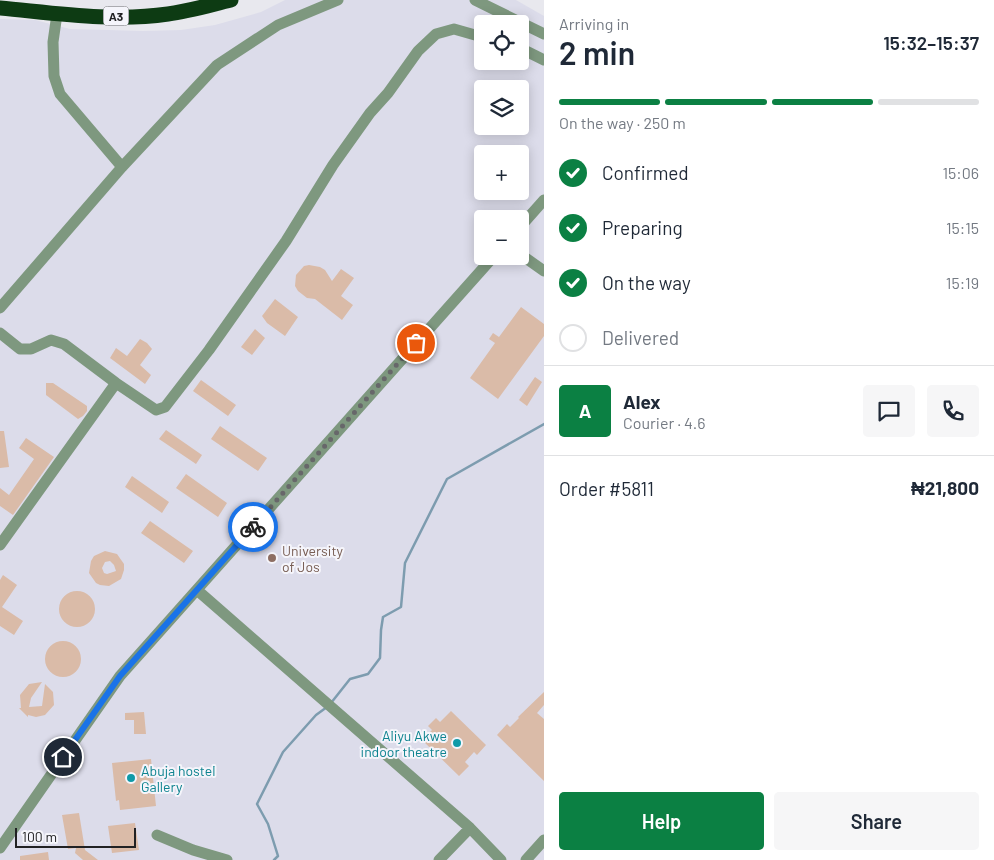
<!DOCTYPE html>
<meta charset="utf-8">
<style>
:root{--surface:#fff;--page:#f6f6f7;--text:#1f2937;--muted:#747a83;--line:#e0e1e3;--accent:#0b8043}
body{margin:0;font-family:Barlow,sans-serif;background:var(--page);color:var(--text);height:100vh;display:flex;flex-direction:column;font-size:19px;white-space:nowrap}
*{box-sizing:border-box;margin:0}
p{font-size:16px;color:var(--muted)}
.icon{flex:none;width:28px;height:28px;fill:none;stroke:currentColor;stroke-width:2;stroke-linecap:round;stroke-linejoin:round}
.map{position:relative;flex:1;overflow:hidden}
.details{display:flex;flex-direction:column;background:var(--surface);width:450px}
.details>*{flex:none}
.fabs{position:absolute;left:474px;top:15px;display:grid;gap:10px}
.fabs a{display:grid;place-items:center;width:55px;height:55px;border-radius:5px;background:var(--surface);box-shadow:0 2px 12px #0003;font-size:25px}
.scale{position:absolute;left:15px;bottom:12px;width:121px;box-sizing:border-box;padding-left:5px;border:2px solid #212123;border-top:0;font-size:14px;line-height:18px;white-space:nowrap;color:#212123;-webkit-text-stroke:4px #f5f5fb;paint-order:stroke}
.pin{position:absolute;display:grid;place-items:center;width:42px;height:42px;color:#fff;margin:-21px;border:2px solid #fff;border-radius:50%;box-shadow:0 1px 5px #0007}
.courier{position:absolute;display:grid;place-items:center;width:50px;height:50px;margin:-25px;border:4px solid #1a73e8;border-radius:50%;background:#fff;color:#222;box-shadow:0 1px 6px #0007}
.head em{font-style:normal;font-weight:600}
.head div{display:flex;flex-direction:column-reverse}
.head{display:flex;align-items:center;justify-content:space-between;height:85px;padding:0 15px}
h1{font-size:32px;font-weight:600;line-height:38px}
.bar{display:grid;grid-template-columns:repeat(4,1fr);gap:8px 5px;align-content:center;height:60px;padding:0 15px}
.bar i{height:6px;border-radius:4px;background:var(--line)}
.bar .current{background:var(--accent)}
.bar p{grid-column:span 4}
.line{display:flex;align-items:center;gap:12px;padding:0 15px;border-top:1px solid var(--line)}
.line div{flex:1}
.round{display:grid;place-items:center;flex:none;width:52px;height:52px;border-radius:5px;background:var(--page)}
ol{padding:0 15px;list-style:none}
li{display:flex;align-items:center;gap:15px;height:55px}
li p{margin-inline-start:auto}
li .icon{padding:5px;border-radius:50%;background:var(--accent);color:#fff;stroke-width:4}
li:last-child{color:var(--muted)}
li i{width:28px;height:28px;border:2px solid var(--line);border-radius:50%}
.primary-button{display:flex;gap:10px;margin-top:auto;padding:10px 15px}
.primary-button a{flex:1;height:58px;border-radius:5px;background:var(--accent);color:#fff;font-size:20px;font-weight:600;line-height:58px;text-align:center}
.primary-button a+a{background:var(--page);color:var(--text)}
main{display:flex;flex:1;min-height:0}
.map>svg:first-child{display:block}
</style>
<main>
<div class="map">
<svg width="544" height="860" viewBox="0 0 544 860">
<rect width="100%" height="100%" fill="#e8e8ee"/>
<path fill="#dcdcea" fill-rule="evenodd" d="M285,0H516L544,16V860H0V19L35,20L70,29L143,31L181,30L215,25L261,12ZM482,24H520V61H482ZM482,89H520V126H482ZM482,154H520V191H482ZM482,219H520V256H482Z"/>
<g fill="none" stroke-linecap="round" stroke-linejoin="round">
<path stroke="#7d9caf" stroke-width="2.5" d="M331,703L350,679L368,674L380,658L381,630L383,617L401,607L405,563L447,479L544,424
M274,860L278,856L268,824L257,804L283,752L316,715L327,707"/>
</g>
<path fill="#dabba8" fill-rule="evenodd" d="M309,265L320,267L325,270L332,281L341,269L354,278L341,296L353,305L342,320L315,299L307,298L298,291L295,286L296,275L304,266Z
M275,299L298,317L285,336L267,323L262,316Z
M521,307L544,324V336L498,399L470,378L495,343L489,339L493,333L499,337Z
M255,329L265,338L252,355L241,347Z
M140,339L147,343L152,349L140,365L151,375L145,384L110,358L116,348L127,356Z
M535,377L542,382L527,406L519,400Z
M201,380L236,405L228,416L193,391Z
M46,383H53L87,406V411L83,416L78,419L46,395Z
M220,426L267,458L258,471L211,439Z
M166,430L202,455L196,464L159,439Z
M0,431H4L9,467L0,468Z
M26,438L54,457L13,515L0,506V488L9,495L34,459L19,448Z
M186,474L227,503L218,517L176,488Z
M132,476L169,502L162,513L125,487Z
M150,521L193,551L184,563L141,533Z
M105,551L117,554L124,564V570L121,579L109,586L100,585L96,583L89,573L91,561L94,556ZM110,561L114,565L116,571L107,574L104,573L102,568L105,562Z
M3,575L17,585L2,607L23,621L14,635L0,626V580Z
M59 609a18 18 0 1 1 36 0a18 18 0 1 1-36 0Z
M45 659a18 18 0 1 1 36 0a18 18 0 1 1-36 0Z
M42,682L31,698L29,707L42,706L45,684L53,692L54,705L45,715L36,717L28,715V717L19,708H21L20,695L29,684Z
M544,692V705L537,713L544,719V781L497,735L507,724L510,727L519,718L518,717Z
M451,711L486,745L477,755L474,752L465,762L469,766L459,776L422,740L432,730L428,726L436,718L440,722Z
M144,712L146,734H134V720H125V713Z
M151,759L156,806L120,810L119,800L116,801L112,763Z
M79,813L85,850L98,860H83L75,853L76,848L68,849L62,815Z
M135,823L139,850L112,853L108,826Z
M48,852L49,860H20V856Z"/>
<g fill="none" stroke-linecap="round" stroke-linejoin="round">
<path stroke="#7e987f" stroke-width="11" d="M475,0L544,34
M57,14L53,42L54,76L60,94L122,167
M520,48L544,60
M520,227L544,200
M520,254L544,271
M0,308L122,167L217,65L278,25L338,0
M0,333L20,349H31L51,340L64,344L116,383L156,410L165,407L209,350L286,241L333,165L370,113L388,93L418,51L436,34L454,29L482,37
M0,545L116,383
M197,590L470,828L501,860
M157,835L193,850L227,860
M0,848L120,676L494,256
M439,860L470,828
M526,860L544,840"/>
<path stroke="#0d3b13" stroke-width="15" d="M0,8C55,13 113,22 168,14C189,11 210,5 231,0"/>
</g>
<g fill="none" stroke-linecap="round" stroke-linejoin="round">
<path stroke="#67676a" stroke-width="5" stroke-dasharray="0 9" d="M253,527L416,343"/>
<path stroke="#1a73e8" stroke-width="6" d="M63,757L120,676L253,527"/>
</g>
<circle fill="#8d6e63" stroke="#f5f5fb" stroke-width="2" cx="272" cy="558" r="5"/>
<g fill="#0f9aa8" stroke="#f5f5fb" stroke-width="2">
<circle cx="457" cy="743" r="5"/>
<circle cx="131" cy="778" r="5"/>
</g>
<g text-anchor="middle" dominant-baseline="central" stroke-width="4" stroke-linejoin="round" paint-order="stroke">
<rect fill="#f5f5fb" stroke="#616164" stroke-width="1" x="103.5" y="6.5" width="25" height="19" rx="4"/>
<g font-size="12" font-weight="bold" fill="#212123">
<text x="116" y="16">A3</text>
</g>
<g font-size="14" fill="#785e54" stroke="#f5f5fb" text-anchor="start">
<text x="282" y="550">University<tspan x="282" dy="16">of Jos</tspan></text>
</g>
<g font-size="14" fill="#0d838f" stroke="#f5f5fb" text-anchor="end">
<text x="447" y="735">Aliyu Akwe<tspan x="447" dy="16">indoor theatre</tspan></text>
<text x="141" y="770" text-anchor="start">Abuja hostel<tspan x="141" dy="16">Gallery</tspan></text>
</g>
</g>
</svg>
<div class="fabs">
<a><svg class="icon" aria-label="locate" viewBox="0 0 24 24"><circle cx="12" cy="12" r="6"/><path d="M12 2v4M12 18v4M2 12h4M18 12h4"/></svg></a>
<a><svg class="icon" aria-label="layers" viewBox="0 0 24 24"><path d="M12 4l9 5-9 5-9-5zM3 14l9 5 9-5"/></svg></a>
<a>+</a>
<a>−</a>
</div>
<div class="scale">100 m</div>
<div class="pin" style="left:416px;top:343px;background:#ea580c"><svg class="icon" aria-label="bag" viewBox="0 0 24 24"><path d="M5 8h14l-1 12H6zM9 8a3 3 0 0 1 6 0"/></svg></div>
<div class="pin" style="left:63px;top:757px;background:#1f2937"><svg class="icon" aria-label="home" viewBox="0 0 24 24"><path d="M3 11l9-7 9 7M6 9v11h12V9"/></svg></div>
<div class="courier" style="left:253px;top:527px"><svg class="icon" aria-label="bike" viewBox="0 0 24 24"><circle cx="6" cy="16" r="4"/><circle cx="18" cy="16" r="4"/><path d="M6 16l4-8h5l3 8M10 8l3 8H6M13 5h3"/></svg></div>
</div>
<section class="details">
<div class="head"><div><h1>2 min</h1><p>Arriving in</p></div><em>15:32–15:37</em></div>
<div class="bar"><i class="current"></i><i class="current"></i><i class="current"></i><i></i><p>On the way · 250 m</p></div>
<ol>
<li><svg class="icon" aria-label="check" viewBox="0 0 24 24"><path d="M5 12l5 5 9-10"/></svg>Confirmed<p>15:06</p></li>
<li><svg class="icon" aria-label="check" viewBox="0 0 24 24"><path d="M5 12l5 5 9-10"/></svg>Preparing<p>15:15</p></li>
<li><svg class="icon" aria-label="check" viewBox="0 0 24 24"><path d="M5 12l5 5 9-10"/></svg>On the way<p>15:19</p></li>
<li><i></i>Delivered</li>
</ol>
<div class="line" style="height:90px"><b class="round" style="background:var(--accent);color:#fff">A</b><div><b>Alex</b><p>Courier · 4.6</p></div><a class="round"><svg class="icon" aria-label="chat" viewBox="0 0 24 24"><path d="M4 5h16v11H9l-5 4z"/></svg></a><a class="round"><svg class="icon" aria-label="phone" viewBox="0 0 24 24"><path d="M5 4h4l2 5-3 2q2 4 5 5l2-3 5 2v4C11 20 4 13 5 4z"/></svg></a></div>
<div class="line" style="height:65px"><div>Order #5811</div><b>₦21,800</b></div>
<div class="primary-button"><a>Help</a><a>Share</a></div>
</section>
</main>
